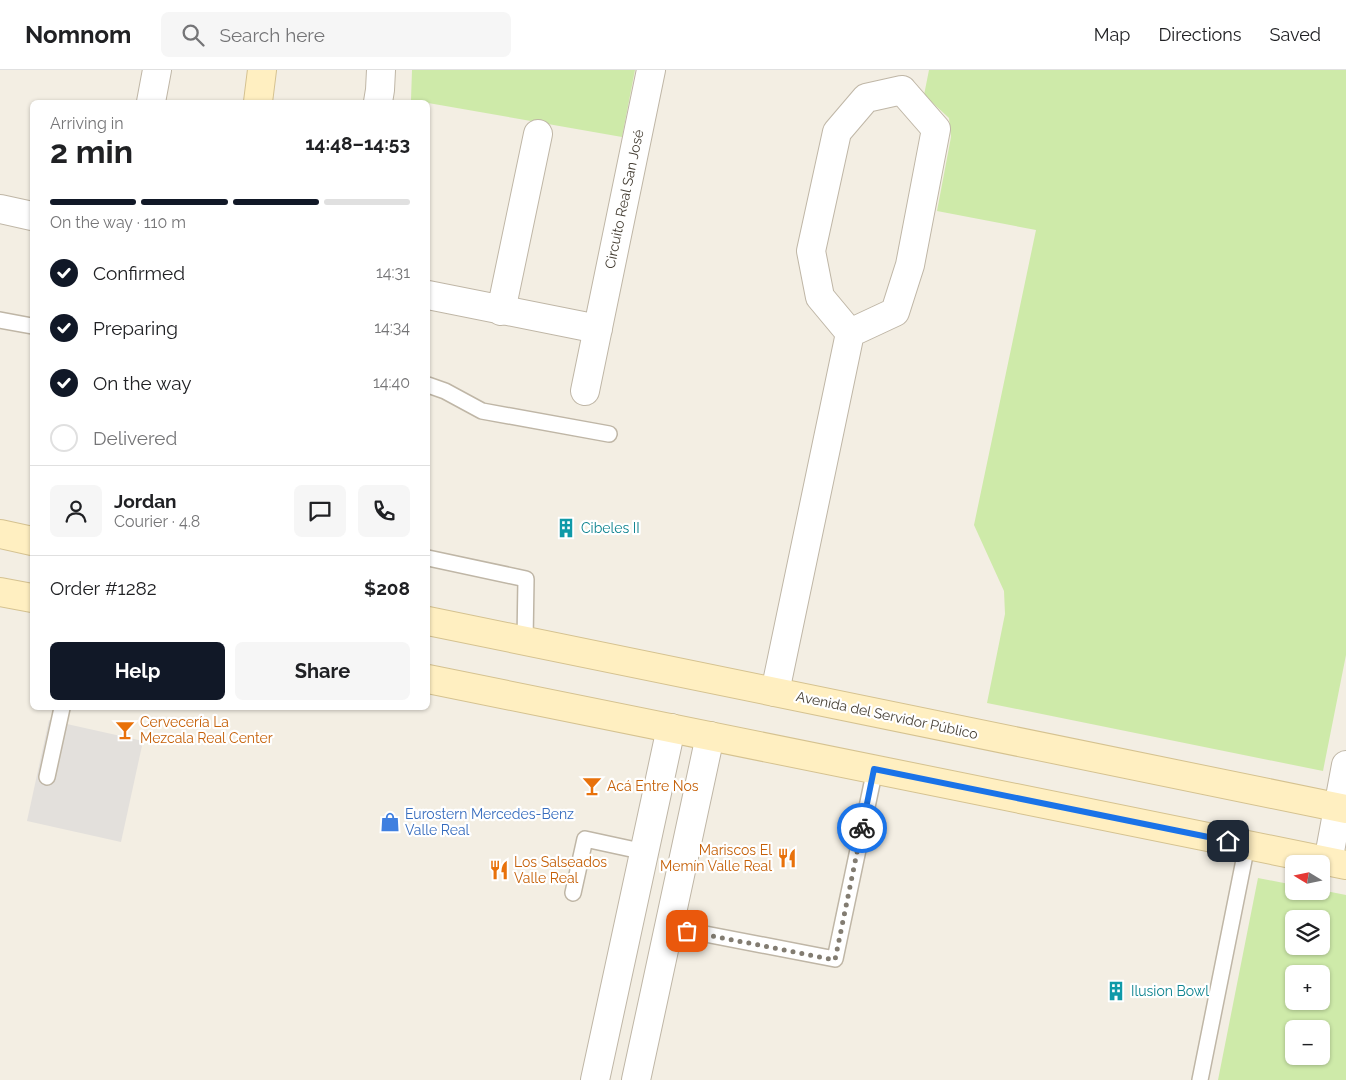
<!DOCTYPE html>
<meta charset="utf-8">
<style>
:root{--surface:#fff;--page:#f6f6f6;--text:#202124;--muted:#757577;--line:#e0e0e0;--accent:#111827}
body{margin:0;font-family:Raleway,sans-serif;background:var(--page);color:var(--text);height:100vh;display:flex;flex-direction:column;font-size:19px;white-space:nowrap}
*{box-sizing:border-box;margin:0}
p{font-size:16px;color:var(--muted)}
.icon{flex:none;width:28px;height:28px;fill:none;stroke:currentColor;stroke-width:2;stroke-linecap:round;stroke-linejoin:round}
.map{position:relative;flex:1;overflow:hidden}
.side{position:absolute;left:30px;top:30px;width:400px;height:610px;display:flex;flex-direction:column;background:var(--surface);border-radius:8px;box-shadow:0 1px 4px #0004}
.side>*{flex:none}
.needle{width:32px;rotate:280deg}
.tools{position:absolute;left:1285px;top:785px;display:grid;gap:10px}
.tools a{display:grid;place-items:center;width:45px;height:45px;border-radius:8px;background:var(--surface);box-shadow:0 1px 4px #0004;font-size:25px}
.pin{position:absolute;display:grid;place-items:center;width:42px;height:42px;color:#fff;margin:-21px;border-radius:10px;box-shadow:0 2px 8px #0006}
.courier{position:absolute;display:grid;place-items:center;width:50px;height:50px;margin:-25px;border:4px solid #1a73e8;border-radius:50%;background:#fff;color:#222;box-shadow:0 1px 6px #0007}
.headline em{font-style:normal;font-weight:700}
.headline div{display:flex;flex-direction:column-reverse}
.headline{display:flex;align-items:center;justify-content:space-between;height:85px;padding:0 20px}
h1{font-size:32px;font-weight:700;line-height:38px}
.bar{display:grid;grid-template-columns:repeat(4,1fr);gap:8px 5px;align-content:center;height:60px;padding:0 20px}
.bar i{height:6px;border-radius:4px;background:var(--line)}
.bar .selected{background:var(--accent)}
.bar p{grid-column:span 4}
.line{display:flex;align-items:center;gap:12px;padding:0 20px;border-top:1px solid var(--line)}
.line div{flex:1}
.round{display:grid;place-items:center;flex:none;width:52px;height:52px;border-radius:8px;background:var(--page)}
ol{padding:0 20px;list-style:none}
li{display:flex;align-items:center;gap:15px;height:55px}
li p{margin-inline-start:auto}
li .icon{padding:5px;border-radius:50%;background:var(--accent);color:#fff;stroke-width:4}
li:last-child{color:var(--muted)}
li i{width:28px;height:28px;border:2px solid var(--line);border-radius:50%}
.button{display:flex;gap:10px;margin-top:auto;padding:10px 20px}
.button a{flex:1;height:58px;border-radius:8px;background:var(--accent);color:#fff;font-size:20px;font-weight:700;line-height:58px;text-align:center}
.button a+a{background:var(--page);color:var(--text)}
header{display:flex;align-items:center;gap:30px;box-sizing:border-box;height:70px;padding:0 25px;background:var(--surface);border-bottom:1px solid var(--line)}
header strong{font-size:24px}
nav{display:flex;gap:28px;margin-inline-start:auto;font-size:18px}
.search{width:350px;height:45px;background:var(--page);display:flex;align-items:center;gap:12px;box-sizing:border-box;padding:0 18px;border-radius:8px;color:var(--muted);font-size:19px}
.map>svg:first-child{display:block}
</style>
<header>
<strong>Nomnom</strong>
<div class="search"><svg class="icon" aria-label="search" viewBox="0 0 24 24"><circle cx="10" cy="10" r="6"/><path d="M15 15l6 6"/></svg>Search here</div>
<nav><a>Map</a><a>Directions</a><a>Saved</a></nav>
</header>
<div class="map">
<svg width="1346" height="1010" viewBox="0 0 1346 1010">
<rect width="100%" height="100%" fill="#f3eee3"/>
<path fill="#ceeaa9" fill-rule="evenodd" d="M412,0H635L622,67L411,30Z
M929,0H1346V585L1323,701L987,633L1005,544L1004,521L974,455L1036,160L937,141L951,67L949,48L924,25Z
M1258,808L1294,815V821L1321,820L1346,825V1010H1218ZM1294,849H1321V876H1294ZM1294,904H1321V931H1294ZM1294,959H1321V986H1294Z"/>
<path fill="#e3e0dc" d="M49,650L143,671L121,772L27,751Z"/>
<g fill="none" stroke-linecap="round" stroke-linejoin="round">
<defs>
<path id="lane" d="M0,250L32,256
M428,315L445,321L482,341L609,364
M428,488L526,509L525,571
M47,707L62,638
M573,823L585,769L645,782
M669,857L835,889L875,699
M1200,1010L1247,775"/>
<path id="street" d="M151,32L157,0
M378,32L380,20L381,0
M0,139L32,146
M428,225L598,259
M501,241L538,64
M850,263L820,227L811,181L837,62L866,28L902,20
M850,263L895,242L910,195L936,59L902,20
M585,321L651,0
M775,622L850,263
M1328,792L1346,695
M595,1010L671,658
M636,1010L710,666"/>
<path id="secondary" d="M258,32L262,0
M0,464L32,471
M0,522L32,528
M428,551L1346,739
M428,609L1346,795"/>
</defs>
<use href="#lane" stroke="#bfb6a6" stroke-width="18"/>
<use href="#street" stroke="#bfb6a6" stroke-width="30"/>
<use href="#secondary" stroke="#d5c290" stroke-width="30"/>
<use href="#lane" stroke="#fff" stroke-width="15"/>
<use href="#street" stroke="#fff" stroke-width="28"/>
<use href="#secondary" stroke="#ffefc1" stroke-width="28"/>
</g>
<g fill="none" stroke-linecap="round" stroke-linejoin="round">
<path stroke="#827c71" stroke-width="5" stroke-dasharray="0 9" d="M687,861L835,890L862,758"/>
<path stroke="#1a73e8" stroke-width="6" d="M862,758L874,699L1228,771"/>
</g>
<defs>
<symbol id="building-bare" viewBox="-9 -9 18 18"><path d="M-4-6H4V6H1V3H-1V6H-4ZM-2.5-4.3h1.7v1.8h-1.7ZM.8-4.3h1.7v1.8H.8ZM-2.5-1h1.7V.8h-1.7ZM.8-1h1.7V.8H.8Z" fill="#0f9aa8" stroke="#fff" stroke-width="2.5" paint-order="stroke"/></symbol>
<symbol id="bar-bare" viewBox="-9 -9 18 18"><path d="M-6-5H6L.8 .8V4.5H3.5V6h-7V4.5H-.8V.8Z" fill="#e8710a" stroke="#fff" stroke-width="2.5" paint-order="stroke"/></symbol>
<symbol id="shop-bare" viewBox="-9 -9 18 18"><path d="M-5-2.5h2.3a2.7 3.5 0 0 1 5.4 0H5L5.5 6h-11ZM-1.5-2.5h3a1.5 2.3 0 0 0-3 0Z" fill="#3f7fe0" stroke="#fff" stroke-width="2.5" paint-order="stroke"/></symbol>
<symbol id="restaurant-bare" viewBox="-9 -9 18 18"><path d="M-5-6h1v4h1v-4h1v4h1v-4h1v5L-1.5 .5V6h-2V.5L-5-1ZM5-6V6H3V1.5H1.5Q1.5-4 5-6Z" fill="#e8710a" stroke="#fff" stroke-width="2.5" paint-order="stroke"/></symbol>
</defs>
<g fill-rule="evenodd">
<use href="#building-bare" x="552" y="444" width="28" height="28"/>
<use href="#bar-bare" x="111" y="646" width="28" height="28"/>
<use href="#bar-bare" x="578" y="702" width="28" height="28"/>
<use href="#shop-bare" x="376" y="738" width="28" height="28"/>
<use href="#restaurant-bare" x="773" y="774" width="28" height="28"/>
<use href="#restaurant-bare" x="485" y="786" width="28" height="28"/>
<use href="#building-bare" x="1102" y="907" width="28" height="28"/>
</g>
<g text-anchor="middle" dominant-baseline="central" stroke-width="4.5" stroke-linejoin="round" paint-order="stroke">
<g font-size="14" fill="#453e33" stroke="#fff">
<text transform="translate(624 129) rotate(-78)">Circuito Real San José</text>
<text transform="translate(887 645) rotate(12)">Avenida del Servidor Público</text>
</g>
<g font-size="14" fill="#0d838f" stroke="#fff" text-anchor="start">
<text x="581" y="458">Cibeles II</text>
<text x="1131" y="921">Ilusion Bowl</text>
</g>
<g font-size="14" fill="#c56008" stroke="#fff" text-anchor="start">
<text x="140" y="652">Cervecería La<tspan x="140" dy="16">Mezcala Real Center</tspan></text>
<text x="607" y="716">Acá Entre Nos</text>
<text x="772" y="780" text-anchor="end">Mariscos El<tspan x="772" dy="16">Memín Valle Real</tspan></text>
<text x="514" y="792">Los Salseados<tspan x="514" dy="16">Valle Real</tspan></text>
</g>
<g font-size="14" fill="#366cbe" stroke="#fff" text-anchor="start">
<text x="405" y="744">Eurostern Mercedes-Benz<tspan x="405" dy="16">Valle Real</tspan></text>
</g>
</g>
</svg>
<div class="tools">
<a><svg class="needle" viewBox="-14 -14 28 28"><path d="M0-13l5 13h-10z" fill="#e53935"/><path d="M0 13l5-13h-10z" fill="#757577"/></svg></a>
<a><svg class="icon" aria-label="layers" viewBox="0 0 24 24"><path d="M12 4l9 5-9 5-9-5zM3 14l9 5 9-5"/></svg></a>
<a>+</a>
<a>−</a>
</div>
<div class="pin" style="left:687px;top:861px;background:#ea580c"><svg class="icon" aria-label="bag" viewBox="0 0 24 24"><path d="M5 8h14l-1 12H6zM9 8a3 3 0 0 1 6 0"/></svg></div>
<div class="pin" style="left:1228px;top:771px;background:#1f2937"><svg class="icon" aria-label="home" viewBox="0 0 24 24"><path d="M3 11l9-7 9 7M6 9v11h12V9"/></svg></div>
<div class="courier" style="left:862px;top:758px"><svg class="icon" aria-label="bike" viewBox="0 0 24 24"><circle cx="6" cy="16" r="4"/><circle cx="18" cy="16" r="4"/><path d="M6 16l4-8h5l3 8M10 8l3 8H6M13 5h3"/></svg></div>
<section class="side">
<div class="headline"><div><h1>2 min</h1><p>Arriving in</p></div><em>14:48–14:53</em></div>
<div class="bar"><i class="selected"></i><i class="selected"></i><i class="selected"></i><i></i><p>On the way · 110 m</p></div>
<ol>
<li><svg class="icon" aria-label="check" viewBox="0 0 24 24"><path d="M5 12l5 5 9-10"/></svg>Confirmed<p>14:31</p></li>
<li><svg class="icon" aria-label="check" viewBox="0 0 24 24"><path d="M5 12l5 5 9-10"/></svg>Preparing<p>14:34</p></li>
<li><svg class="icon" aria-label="check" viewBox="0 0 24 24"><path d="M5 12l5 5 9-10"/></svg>On the way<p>14:40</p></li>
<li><i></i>Delivered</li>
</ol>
<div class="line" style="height:90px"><a class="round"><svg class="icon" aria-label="person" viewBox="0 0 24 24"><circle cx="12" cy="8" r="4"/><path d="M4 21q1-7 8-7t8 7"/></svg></a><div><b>Jordan</b><p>Courier · 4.8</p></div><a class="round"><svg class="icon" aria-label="chat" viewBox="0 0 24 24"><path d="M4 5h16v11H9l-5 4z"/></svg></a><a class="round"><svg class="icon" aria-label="phone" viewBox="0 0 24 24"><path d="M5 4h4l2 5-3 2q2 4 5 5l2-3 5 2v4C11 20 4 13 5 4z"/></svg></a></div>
<div class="line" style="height:65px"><div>Order #1282</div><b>$208</b></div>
<div class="button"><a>Help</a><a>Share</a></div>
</section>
</div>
